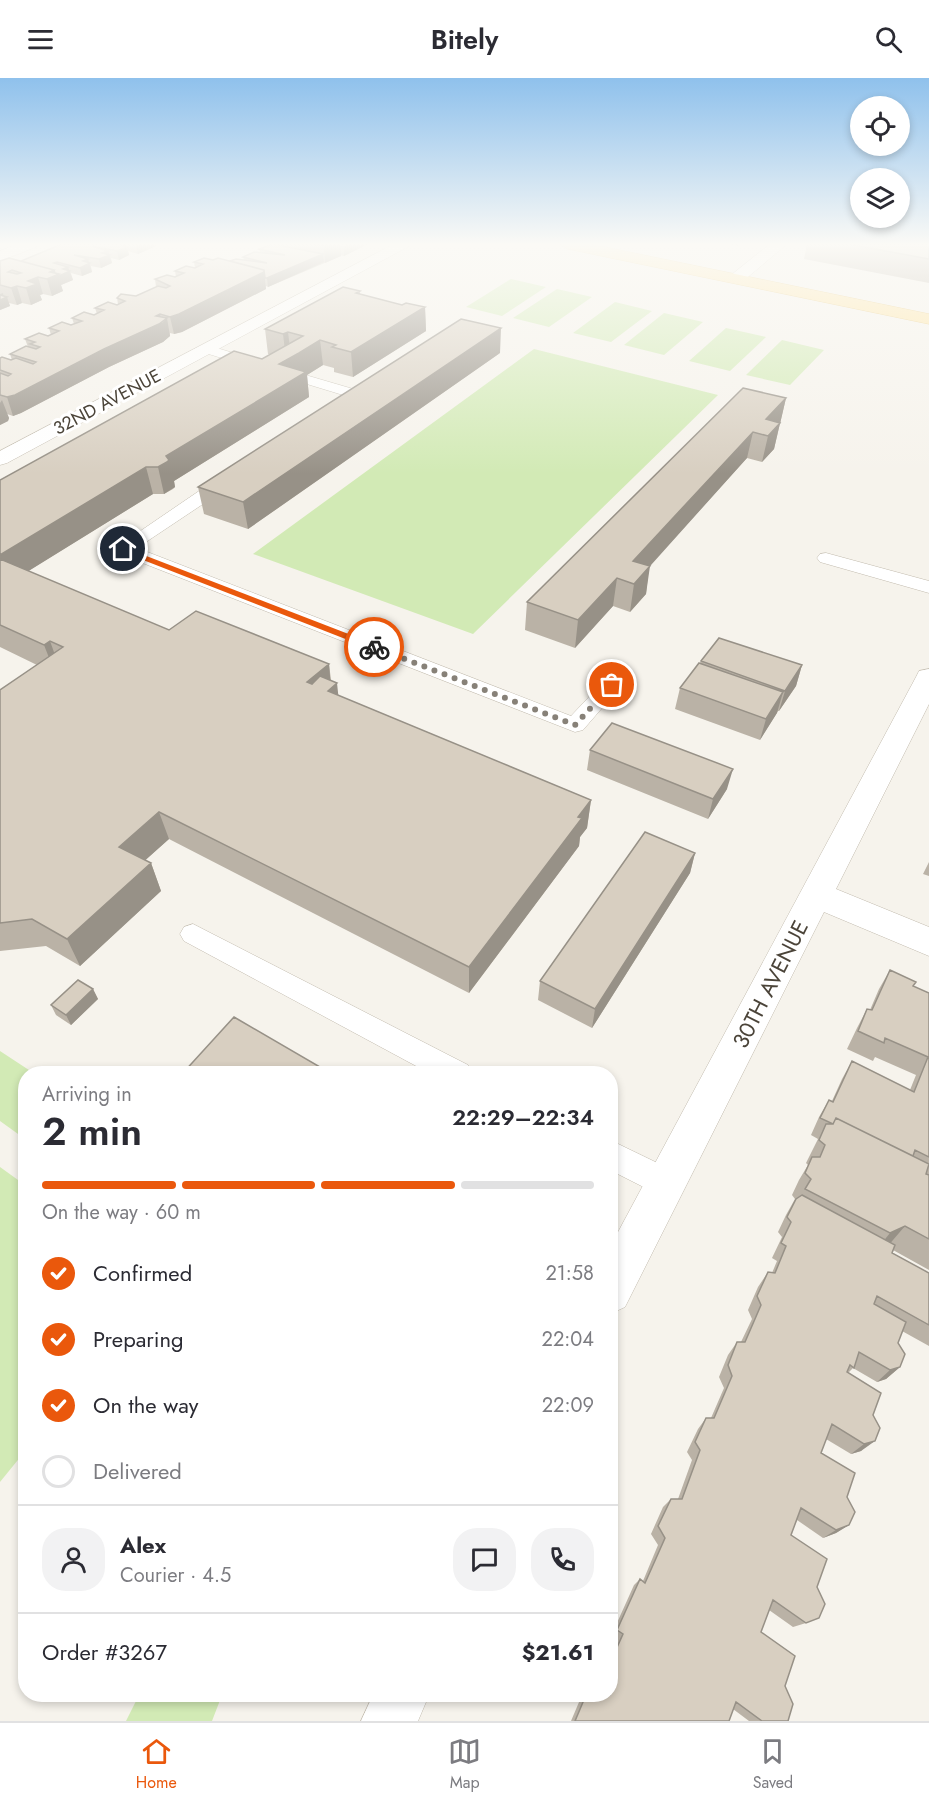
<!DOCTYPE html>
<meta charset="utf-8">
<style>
:root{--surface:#fff;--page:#f2f2f3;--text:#2b2b33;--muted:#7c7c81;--line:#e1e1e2;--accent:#ea580c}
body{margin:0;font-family:Jost,sans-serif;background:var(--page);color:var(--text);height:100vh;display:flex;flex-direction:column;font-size:22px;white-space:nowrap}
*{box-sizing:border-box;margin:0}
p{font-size:20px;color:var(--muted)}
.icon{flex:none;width:33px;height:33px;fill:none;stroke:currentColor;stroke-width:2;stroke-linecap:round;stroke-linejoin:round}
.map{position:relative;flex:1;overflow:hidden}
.details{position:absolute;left:18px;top:988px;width:600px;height:636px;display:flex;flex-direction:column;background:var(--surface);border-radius:24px;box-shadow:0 3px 9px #0003}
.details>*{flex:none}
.controls{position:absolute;left:850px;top:18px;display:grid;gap:12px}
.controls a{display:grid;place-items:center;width:60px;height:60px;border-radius:50%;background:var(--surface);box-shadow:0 3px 9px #0003;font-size:30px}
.pin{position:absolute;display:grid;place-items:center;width:51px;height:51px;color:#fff;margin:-26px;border:3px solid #fff;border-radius:50%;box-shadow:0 2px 6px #0007}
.courier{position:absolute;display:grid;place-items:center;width:60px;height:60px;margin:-30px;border:4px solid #ea580c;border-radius:50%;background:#fff;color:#222;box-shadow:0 2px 8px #0007}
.overview em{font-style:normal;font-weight:600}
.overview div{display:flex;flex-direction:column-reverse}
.overview{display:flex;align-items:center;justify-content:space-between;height:102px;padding:0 24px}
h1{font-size:39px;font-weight:600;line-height:45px}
.bar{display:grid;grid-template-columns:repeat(4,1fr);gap:9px 6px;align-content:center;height:72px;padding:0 24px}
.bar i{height:8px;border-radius:4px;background:var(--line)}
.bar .active{background:var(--accent)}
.bar p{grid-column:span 4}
.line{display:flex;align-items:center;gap:15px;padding:0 24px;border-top:2px solid var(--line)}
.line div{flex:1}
.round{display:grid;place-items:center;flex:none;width:63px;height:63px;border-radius:24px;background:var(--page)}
ol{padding:0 24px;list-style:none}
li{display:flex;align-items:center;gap:18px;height:66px}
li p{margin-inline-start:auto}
li .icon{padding:6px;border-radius:50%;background:var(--accent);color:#fff;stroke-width:4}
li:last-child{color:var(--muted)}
li i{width:33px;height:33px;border:3px solid var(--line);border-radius:50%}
header{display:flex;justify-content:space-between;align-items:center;height:78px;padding:0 24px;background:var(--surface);font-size:27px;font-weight:600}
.tabs{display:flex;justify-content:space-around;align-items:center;height:84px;border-top:2px solid var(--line);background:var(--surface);font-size:16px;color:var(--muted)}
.tabs a{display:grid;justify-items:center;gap:3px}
.tabs .active{color:var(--accent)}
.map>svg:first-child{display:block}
</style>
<header><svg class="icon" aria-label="menu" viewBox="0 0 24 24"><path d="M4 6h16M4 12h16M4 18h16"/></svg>Bitely<svg class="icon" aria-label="search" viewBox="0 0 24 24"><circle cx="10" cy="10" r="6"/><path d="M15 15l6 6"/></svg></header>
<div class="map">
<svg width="929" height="1643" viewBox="0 0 929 1643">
<rect width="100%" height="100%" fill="#f6f3ec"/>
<path fill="#d2eab5" d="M511,201L546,209L502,238L466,229Z
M557,211L592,219L549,249L513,240Z
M615,224L652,233L611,264L573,255Z
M664,235L703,244L664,277L624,267Z
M726,250L766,259L730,293L689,283Z
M782,262L824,272L790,307L746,297Z
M534,271L718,317L473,556L253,476Z
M0,973L35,996H26L25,1061L0,1043Z
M0,1089L25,1107L26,1372L0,1404Z
M139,1617H222L212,1643H126Z"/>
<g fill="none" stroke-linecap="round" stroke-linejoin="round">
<defs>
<path id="lane" d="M207,267L263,284L265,287L258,291L202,274L200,271L202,268Z
M302,296L360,313L362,316L340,332H330L327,329L343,317L297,303L295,300Z
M230,395L238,400L236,404L137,470L571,638L605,602L612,600L619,602L622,607L583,652L575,654L117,475L114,471L224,396Z
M826,475L929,503V515L820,484L817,480L820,476Z
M193,846L468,987L473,996H431L184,863L180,856L184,849Z
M610,1062L678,1095L683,1106L678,1117L667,1121L610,1092Z"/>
<path id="street" d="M18,166H39L36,169L0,183V173Z
M394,166H413L7,385L0,387V373Z
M770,166H787L742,204H730L728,201L730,198Z
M929,591V626L836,811L929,849V878L824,834L625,1229L610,1236V1169L916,599L919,593Z
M373,1617H429L418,1643H361Z"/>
<path id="primary" d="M560,166H590L929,236V246L568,171Z"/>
</defs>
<use href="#lane" stroke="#c2bbae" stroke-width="1"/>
<use href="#street" stroke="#c2bbae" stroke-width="1"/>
<use href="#primary" stroke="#e6c16a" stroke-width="1"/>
<use href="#lane" fill="#fff" fill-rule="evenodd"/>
<use href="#street" fill="#fff" fill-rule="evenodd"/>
<use href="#primary" fill="#ffe39c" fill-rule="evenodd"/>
</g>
<path fill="#bab2a6" d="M62,166H155L156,168L138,176L128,173L129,177L119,182L111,180L112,185L101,190L91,188L92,194L82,198L71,195L73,202L61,207L63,213L52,218L43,216L40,217L42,222L31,227L22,225L17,227L9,225L10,228L0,232V183H21Z
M270,166H368L344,178L340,177L341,178L268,209L266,208V211L182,254L174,256L170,255V258L163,264L109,289L21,335L13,338L7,336L9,340L8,343L0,347V280L12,282L10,276L28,269L25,261L48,258L51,257L49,250L71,247L74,246L72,240L94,237L97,236L95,230L117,227L118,226L117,220L136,218L156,209L155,201L175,199H176L175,193L195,190L194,184L213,182L230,183L244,182L243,179L260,174L259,171L270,167Z
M727,166H741L738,168Z
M807,166H929V205L804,181Z
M360,213V216L402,227L425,229L426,253L353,299L334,294V290L323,287L307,297L309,319L174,403L175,409L173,411L164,416H153L28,493L169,552L329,586L331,602L338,617L591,722L587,750L580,759L579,768L469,915L169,761L145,782L151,785L161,813L80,888L46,868L0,873V612L37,587L0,569V402L262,281L270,276H268L265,251Z
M500,275L248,451L204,436L198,409Z
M786,320L774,371L762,384L747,380L649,488L646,516L630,534L613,528L575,570L525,552L527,524Z
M701,583L802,587L796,608L779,633H778L760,662L675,631L680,610L700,585Z
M590,672L727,711L708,741L587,692Z
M695,775L690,795L592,950L538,922L540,903Z
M929,784V798L923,796Z
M890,892L913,908L929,915V1192L893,1172L892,1175L929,1195V1268L902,1253L898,1265L900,1289L886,1301L877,1304L853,1290L848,1295L880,1350L861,1373L851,1376L826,1361L821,1375L847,1419L849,1447L836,1455L823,1460L797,1442L791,1457L817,1509L806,1545L793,1549L769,1532L761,1554L785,1608L788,1643H749L733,1631L729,1643H571L582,1617H610V1576L617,1561L612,1556L634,1507L640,1501L643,1503L658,1467L651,1456L663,1429L671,1421H678L692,1382L687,1374L698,1351L706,1340H711L724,1310L719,1299L728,1277L737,1264H741L752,1241L748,1232L758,1209L768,1194L772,1195L777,1183L772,1180L782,1159L778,1154L786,1137L795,1121L792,1117L799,1102L808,1087L806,1085L818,1061L811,1057L819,1039L829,1022L832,1023L842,1001L852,983L910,1012L916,997L875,979L873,983L847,971L857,950L867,931L870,932L879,911Z
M93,911L98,921L71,947L56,937L51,927Z"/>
<path fill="#979187" d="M121,166H125L126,169H127L129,177L119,182L117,173L120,167Z
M138,166H155L156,168L138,176L136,167Z
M330,166H340L341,178L325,185L324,168Z
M350,166H368L344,178V169Z
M108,173L112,185L101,190L99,181L102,175Z
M323,176L324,184L268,209L267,200Z
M88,181L92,194L82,198L80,190L83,183Z
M68,189L73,202L61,207L63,213L52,218L47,201L50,194L54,192L63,191Z
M264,192L266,211L182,254L174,256L170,239Z
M38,199L43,216L40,217L42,222L31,227L26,210L28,203Z
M17,208L22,225L17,227L11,210Z
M3,215L4,220L7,219L10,228L0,232V216Z
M425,229L426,253L353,299L351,274Z
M160,236L162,245L167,240L170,258L163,264L109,289L21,335L13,338L7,319Z
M501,250L500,275L248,451L243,424Z
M288,254L291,278L286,281L283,256Z
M320,262L323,287L307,297L309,319L174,403L175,409L164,416L158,389L166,378L279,286Z
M786,320L780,346L766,341Z
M2,322L9,340L8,343L0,347V325Z
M780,345L774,371L762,384L768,358Z
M753,354L747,380L634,506L633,483Z
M146,389L153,416L6,507L0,491V477Z
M650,488L646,516L630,534L634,506Z
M617,500L613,528L575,570L578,542Z
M50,563L60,591L55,595L44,567Z
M329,586L331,610L337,605L340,633L307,604Z
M802,587L796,608L779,633L785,613Z
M783,614L777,635L760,662L766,641Z
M733,691L727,711L708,741L713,721Z
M591,722L587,750L580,759L579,768L469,915V889L578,739Z
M159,734L169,761L130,796L119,769Z
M695,775L690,795L592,950L595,931Z
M151,785L161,813L80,888L67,861Z
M93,911L98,921L71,947L66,937Z
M905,1148L887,1169L873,1176L890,1155Z
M900,1289L886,1301L877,1304L890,1292Z
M875,1363L861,1373L851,1376L864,1366Z
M849,1447L836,1455L823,1460L836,1452Z"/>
<path fill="#d8cfc1" stroke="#979187" stroke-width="1.5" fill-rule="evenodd" d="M62,166H121L120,167L127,169L117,173L92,168L108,173L102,175L110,177L99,181L74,177L88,181L83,183L90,185L80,190L57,184L54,185L68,189L63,191L70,193L59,198V196L55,195L54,192L21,183Z
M273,166L323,176L267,200H265L264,192L230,183L236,181L267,185L243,179L254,174L285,177L259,171Z
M313,166H330L324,168Z
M340,166H350L344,169L340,168Z
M848,166H929V181Z
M9,180L54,192L50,194L59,196L47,201L38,199L28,203L37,206L26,210L17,208L11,210L0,207V183ZM12,192L21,195L17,196L8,194Z
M204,180L213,182L218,180L264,192V194L179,236L170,239L160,236L156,238L167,240L159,246L104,271L15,317L7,319L0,317V295L8,298L11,296L0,292V280L2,279L11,282L16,280L33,286L36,284L10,276L26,268L36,271L40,269L30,266L35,264L25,261L39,255L48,258L59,253L49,250L62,244L71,247L82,243L72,240L84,234L94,237L104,232L95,230L108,224L117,227L125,223L117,220L121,216L136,218L158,208L166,210L170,208L155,201L167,197L175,199L184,195L175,193L186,188L195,190L203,186L194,184Z
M343,209L360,213L356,215L402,227L406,225L425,229L351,274L332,269L336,267L320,262L299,275L279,286L306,294L166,378L169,382L167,384L158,389H146L0,477V402L234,273L262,281L303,258L288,254L283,256L265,251Z
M0,217L7,219L0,222Z
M461,241L501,250L243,424L198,409Z
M743,310L786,320L766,341L780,345L768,358L753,354L633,483L650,488L634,506L617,500L578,542L527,524Z
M0,481L169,552L196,533L329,586L307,604L312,606L320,598L337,605L328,613L591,722L578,739L582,740L469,889L159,734L119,769L151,785L67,861L32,841L0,845V612L63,569L50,563L44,567L0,547Z
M719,560L802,587L785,613L701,583Z
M699,585L783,614L766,641L680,610Z
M612,645L733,691L713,721L590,672Z
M645,754L695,775L595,931L540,903Z
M890,892L916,904L913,908L929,915V1079L915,1072L913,1078L836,1040L833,1046L820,1040L829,1022L833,1024L852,983L914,1014L928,979L885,960L884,965L858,953L867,931L872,932Z
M78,902L93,911L66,937L51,927Z
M234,939L332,996H182Z
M836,1040L929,1086L926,1096L929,1097V1161L905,1148L890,1155L805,1111L811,1101L805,1095L812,1079H820L825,1067L819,1062L826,1046H833Z
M802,1117L895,1167L892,1175L929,1195V1247L877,1218L874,1226L906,1244L898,1265L905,1276L900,1289L890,1292L859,1274L854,1290L850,1287L847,1294L881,1315L873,1337L880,1350L875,1363L864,1366L832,1346L821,1375L855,1395L847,1419L855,1434L849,1447L836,1452L801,1430L791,1457L827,1481L817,1509L825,1526L819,1540L806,1545L773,1522L761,1554L795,1578L785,1608L793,1626L788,1643H762L736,1624L729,1643H575L586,1617H610V1585L623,1556L617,1552L640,1501L645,1505L665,1460L658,1448L671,1421H682L700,1372L695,1364L706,1340H714L732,1298L728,1287L737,1264H745L761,1227L757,1218L768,1194L775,1195L786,1168L781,1165L791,1144L787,1139L796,1121Z"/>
<linearGradient id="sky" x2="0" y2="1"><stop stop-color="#8fc1ec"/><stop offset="0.42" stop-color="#fbfaf6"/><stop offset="1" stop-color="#fbfaf6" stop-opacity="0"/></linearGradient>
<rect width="929" height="396" fill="url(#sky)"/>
<path fill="#ea580c" d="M123,469L377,567L378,569L371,571L120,473Z"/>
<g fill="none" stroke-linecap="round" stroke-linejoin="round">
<path stroke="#878178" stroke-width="6" stroke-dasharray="0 10.8" d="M374,569L575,647L612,607"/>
</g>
<g text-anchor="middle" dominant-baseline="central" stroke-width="6" stroke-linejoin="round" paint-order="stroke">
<g font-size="18" fill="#4b4439" stroke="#fff">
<text transform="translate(107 324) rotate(-28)">32ND AVENUE</text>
</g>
<g font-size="22" fill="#4b4439" stroke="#fff">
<text transform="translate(770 906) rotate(-63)">30TH AVENUE</text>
</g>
</g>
</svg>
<div class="controls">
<a><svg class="icon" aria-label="locate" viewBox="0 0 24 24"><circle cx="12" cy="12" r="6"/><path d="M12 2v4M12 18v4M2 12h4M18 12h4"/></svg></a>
<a><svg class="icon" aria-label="layers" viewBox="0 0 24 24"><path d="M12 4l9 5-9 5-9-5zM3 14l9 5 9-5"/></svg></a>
</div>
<div class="pin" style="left:612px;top:607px;background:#ea580c"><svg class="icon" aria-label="bag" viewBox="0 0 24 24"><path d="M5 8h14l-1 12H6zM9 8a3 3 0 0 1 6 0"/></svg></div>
<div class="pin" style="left:123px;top:471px;background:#1f2937"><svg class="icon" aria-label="home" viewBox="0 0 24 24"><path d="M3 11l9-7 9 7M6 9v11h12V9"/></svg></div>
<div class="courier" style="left:374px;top:569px"><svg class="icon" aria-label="bike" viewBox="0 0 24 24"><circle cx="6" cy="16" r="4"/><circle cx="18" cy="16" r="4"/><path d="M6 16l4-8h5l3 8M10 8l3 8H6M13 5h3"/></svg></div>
<section class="details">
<div class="overview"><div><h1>2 min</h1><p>Arriving in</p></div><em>22:29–22:34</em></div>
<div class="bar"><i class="active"></i><i class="active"></i><i class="active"></i><i></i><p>On the way · 60 m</p></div>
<ol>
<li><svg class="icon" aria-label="check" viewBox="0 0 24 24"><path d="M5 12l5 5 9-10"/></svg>Confirmed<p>21:58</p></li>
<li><svg class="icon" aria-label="check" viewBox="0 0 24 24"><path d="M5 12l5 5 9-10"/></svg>Preparing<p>22:04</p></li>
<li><svg class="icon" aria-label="check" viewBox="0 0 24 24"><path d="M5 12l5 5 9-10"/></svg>On the way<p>22:09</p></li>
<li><i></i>Delivered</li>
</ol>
<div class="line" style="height:108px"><a class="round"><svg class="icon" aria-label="person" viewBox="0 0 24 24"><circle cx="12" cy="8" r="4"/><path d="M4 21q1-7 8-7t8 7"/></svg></a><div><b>Alex</b><p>Courier · 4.5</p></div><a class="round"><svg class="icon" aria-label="chat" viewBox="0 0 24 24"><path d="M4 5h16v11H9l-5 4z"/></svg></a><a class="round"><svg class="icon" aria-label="phone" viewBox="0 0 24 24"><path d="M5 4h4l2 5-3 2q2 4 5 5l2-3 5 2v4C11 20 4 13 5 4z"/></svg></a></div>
<div class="line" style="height:78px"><div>Order #3267</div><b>$21.61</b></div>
</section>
</div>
<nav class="tabs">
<a class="active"><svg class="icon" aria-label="home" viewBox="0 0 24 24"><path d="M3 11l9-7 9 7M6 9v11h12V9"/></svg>Home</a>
<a><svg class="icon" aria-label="map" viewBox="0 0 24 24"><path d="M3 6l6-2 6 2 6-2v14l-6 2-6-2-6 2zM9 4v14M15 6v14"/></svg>Map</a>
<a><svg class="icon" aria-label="saved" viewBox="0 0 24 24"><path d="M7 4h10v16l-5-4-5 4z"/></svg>Saved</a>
</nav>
